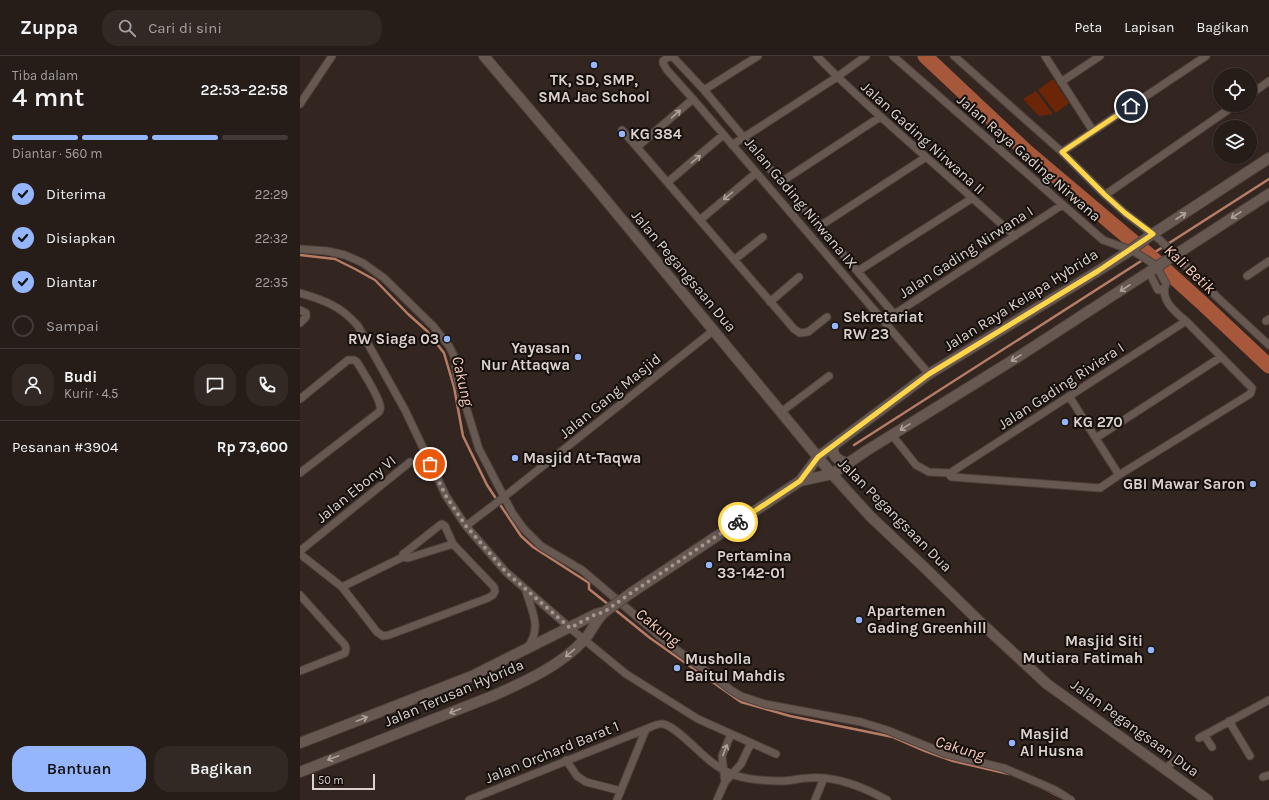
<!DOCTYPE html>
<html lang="id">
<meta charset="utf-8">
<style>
:root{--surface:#261c18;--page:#322925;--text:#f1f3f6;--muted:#a4a1a2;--line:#423a37;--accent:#95b6fd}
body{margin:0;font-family:Karla,sans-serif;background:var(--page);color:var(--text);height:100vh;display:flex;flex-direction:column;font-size:15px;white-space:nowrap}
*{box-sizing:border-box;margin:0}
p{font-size:13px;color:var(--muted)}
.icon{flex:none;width:22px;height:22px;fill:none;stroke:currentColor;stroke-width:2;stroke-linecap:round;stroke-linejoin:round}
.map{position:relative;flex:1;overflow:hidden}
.details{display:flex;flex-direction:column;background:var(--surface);width:300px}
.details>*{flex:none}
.fabs{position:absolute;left:913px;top:12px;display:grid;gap:8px}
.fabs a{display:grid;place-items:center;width:44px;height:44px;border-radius:50%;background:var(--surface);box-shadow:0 1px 3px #0004,0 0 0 1px var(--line);font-size:20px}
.scale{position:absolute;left:12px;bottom:10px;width:63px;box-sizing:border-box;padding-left:4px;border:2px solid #dbd1cd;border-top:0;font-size:11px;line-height:14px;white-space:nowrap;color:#dbd1cd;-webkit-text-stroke:3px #16100d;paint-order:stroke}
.pin{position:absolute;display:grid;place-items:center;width:34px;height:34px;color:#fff;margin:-17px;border:2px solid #fff;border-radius:50%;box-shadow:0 1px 4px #0007}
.courier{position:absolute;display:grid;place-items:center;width:40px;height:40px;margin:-20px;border:3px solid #ffd54a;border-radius:50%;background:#fff;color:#222;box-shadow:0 1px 5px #0007}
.summary em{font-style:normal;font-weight:600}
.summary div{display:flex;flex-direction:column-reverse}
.summary{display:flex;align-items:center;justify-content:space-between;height:68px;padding:0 12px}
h1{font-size:26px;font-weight:600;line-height:30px}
.bar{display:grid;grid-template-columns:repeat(4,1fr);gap:6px 4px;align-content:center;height:48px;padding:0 12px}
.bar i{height:5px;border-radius:3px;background:var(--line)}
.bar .active{background:var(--accent)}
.bar p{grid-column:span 4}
.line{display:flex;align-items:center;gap:10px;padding:0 12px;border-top:1px solid var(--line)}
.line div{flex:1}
.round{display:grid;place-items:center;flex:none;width:42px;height:42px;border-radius:16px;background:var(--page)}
ol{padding:0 12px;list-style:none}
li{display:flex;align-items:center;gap:12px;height:44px}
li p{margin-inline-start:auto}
li .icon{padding:4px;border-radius:50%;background:var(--accent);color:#111;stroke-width:4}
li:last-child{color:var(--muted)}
li i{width:22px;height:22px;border:2px solid var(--line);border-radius:50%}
.primary-button{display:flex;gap:8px;margin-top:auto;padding:8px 12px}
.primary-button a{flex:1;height:46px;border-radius:16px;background:var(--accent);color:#111;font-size:16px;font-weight:600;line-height:46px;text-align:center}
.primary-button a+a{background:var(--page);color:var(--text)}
header{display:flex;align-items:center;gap:24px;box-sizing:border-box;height:56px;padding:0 20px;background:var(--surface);border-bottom:1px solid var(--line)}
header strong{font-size:19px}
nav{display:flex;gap:22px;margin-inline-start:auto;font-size:14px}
.search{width:280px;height:36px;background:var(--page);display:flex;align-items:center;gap:10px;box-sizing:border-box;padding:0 14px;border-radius:16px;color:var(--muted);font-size:15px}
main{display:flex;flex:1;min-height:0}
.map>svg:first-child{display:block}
</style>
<header>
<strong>Zuppa</strong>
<div class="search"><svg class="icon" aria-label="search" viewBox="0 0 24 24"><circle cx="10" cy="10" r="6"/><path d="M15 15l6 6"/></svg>Cari di sini</div>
<nav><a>Peta</a><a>Lapisan</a><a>Bagikan</a></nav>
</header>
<main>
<section class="details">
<div class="summary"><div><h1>4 mnt</h1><p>Tiba dalam</p></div><em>22:53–22:58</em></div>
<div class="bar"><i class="active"></i><i class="active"></i><i class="active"></i><i></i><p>Diantar · 560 m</p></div>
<ol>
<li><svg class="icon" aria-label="check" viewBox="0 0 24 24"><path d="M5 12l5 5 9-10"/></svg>Diterima<p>22:29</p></li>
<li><svg class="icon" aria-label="check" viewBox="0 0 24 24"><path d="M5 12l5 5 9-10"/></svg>Disiapkan<p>22:32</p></li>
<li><svg class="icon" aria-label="check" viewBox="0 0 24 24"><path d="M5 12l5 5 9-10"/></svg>Diantar<p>22:35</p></li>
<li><i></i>Sampai</li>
</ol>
<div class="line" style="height:72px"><a class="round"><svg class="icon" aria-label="person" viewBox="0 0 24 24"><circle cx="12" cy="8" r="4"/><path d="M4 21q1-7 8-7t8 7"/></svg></a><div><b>Budi</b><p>Kurir · 4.5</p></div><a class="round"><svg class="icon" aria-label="chat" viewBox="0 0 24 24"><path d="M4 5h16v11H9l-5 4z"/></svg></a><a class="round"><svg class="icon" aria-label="phone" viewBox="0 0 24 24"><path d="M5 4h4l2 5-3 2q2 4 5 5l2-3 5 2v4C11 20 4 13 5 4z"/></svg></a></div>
<div class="line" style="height:52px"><div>Pesanan #3904</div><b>Rp 73,600</b></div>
<div class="primary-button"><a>Bantuan</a><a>Bagikan</a></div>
</section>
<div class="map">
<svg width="969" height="744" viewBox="0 0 969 744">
<rect width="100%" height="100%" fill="#332520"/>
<path fill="#6c2506" d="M753,23L769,47L756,57L738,34Z
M736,35L753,58L739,60L723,43Z"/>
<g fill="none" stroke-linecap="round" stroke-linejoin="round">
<path stroke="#b77c66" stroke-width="2.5" d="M0,199L35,203L55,213L75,224L108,258L127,275L144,297L154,331L163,380L187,429L221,480L233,491L289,527V533L309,549
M554,389L969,123
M313,552L350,582L441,646L490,660L593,681L625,695L653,705L709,718
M745,733L760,741"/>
<path stroke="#a7573a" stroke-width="15" d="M625,0L726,95L849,199L902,247L969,310"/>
<defs>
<path id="street" d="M458,0L404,34L481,126L594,258
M517,0C551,36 589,68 626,101C656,127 685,154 715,180
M654,0L762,96L805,139L825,157L860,184L917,241L969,289
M745,0L793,75
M761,26L800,0
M404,34L373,1H368L363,5V7L367,14L393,43L629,318
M950,39L969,25
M0,48L32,0
M322,74L494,273L500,277L508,276L527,261
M432,89L537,21L566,0
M337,91L393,43
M762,96L906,0
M368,126L423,79
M481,126L580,61
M805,139L935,49
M400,164L456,117
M520,170L626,101
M0,193L27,195L45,199L63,207L84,222L133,270L149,290L154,300L157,322L179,393L213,458L224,473L241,490L282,514L370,589L421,626L431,634L441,640L465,648L561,666L587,674L646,698L704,712L755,734L771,744
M434,204L463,181
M558,215L671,143
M849,216L858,234L863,233
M947,220L969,205
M0,237C24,244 41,250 58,270L105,354L146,440L166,470L206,516L270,572L326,618L398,663L476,698
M470,246L499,221
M0,254L6,257V261L0,267
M584,265L762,149
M966,265L969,263
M769,340L819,419
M0,343L48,304H54L57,306C62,315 79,340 80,350C81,353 80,353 79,356L0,417
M481,356L529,320
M592,379L616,409L629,416L650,417V420L652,421L800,432L819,419L950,338L951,336L952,332L886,265C876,257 859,243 866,228L857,211L846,203L831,194L803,184L593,0
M796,382L921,301
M650,417L886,265
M166,470L204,441L414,274
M0,495L110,406
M0,498L42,531L77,576L83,580L89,579L188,542L193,539L195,535L194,531L153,488L145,470L142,468L140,469L106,496L103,498V501
M42,531L103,501L108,502L153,488
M226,535C232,556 242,571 228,591
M0,539L45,589L46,592L45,597L43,598L0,615
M929,665L950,700
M431,678L422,700L425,726L441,708L451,687
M904,679L912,691
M899,682L969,644
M266,704L277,720L286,726L321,735
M865,713L879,701
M963,721L969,719
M169,744L346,673
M317,744L346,673C351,671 358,667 363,668C376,670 401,699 413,707C418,711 425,715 431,718C445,723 467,725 482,725C491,725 500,722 509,722C537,720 563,731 587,744
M417,744L425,726
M515,744L524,722"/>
<path id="secondary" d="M184,0L295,131L532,418L570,460L627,514L680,566L747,628L908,744
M533,391C532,401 539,405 547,407
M500,425L532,418L566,395L721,299L969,138
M331,537L500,425L518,401L629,318L798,215L831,194L848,181L969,102
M0,687L172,620L296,558L304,556
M0,716L195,639C226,625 260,610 284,584C292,576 296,562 306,555"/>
</defs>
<use href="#street" stroke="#4c413c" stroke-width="9"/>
<use href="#secondary" stroke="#4c413c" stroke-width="12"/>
<use href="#street" stroke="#685852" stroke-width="7"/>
<use href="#secondary" stroke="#685852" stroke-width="10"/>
<defs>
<path id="secondary-bridge" d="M306,555L331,537"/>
</defs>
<use href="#secondary-bridge" stroke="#4c413c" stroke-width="12" stroke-linecap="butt"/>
<use href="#secondary-bridge" stroke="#685852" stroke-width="10"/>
</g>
<defs><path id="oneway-shaft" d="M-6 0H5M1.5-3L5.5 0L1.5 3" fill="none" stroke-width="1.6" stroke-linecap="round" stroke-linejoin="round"/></defs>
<g stroke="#ada19c">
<use href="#oneway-shaft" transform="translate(376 58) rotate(-41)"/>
<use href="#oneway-shaft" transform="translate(396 103) rotate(-40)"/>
<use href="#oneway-shaft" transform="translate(428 140) rotate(140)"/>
<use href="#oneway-shaft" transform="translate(936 159) rotate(147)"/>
<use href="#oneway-shaft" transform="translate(881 160) rotate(-33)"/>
<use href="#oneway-shaft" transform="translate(825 232) rotate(147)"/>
<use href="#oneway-shaft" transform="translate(716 302) rotate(148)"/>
<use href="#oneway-shaft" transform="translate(605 371) rotate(148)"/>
<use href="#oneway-shaft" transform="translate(270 597) rotate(140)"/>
<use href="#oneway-shaft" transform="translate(155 655) rotate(159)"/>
<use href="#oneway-shaft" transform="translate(62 663) rotate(-21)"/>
<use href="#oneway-shaft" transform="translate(425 694) rotate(-69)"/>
<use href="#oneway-shaft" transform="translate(33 702) rotate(159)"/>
</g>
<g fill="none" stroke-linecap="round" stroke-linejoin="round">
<path stroke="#a09590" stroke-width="4" stroke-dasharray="0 7.2" d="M130,408L146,440L166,470L206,516L270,572L296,558L304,556L331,537L438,466"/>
<path stroke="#ffd54a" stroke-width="5" d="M438,466L500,425L518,401L629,318L798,215L853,178L825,157L805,139L762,96L831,50"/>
</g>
<g fill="#95b6fd" stroke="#16100d" stroke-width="1.5">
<circle cx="294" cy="9" r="4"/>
<circle cx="322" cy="78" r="4"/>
<circle cx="535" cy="270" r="4"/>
<circle cx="147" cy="283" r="4"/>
<circle cx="278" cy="301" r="4"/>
<circle cx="765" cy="366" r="4"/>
<circle cx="215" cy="402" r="4"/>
<circle cx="953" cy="428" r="4"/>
<circle cx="409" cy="509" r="4"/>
<circle cx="559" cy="564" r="4"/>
<circle cx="851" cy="594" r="4"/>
<circle cx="377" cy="612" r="4"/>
<circle cx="712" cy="687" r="4"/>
</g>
<g text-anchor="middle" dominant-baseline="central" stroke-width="4" stroke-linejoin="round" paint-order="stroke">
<g font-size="15" font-weight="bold" fill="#dbd1cd" stroke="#16100d" text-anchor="start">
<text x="294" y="24" text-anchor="middle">TK, SD, SMP,<tspan x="294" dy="17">SMA Jac School</tspan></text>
<text x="330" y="78">KG 384</text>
<text x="543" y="261">Sekretariat<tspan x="543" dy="17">RW 23</tspan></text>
<text x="139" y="283" text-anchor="end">RW Siaga 03</text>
<text x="270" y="292" text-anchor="end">Yayasan<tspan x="270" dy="17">Nur Attaqwa</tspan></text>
<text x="773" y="366">KG 270</text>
<text x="223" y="402">Masjid At-Taqwa</text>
<text x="945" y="428" text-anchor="end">GBI Mawar Saron</text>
<text x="417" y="500">Pertamina<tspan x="417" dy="17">33-142-01</tspan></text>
<text x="567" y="555">Apartemen<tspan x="567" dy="17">Gading Greenhill</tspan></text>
<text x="843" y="585" text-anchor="end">Masjid Siti<tspan x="843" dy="17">Mutiara Fatimah</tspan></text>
<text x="385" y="603">Musholla<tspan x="385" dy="17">Baitul Mahdis</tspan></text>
<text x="720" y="678">Masjid<tspan x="720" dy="17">Al Husna</tspan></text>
</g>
<g font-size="15" fill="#dbd1cd" stroke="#16100d">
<text transform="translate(623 82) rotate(42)">Jalan Gading Nirwana II</text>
<text transform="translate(729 102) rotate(41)">Jalan Raya Gading Nirwana</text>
<text transform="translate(501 147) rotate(50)">Jalan Gading Nirwana IX</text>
<text transform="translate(666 196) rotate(-33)">Jalan Gading Nirwana I</text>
<text transform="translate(384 215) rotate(50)">Jalan Pegangsaan Dua</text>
<text transform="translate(721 244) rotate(-32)">Jalan Raya Kelapa Hybrida</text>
<text transform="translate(761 330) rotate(-33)">Jalan Gading Riviera I</text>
<text transform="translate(310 340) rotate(-39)">Jalan Gang Masjid</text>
<text transform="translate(56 433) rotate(-39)">Jalan Ebony VI</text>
<text transform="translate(595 459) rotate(45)">Jalan Pegangsaan Dua</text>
<text transform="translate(154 637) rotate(-23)">Jalan Terusan Hybrida</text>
<text transform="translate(835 672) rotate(36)">Jalan Pegangsaan Dua</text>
<text transform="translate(252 696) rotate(-22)">Jalan Orchard Barat 1</text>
</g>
<g font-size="16" font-style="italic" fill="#fbcdbc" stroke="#16100d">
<text transform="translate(890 213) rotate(43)">Kali Betik</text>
<text transform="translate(163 325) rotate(77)">Cakung</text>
<text transform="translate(358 571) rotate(38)">Cakung</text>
<text transform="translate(660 692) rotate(17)">Cakung</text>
</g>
</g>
</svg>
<div class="fabs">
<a><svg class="icon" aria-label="locate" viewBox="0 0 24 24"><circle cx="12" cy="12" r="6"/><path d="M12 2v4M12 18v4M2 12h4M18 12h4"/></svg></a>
<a><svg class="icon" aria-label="layers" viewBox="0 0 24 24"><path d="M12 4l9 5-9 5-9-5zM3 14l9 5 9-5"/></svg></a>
</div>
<div class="scale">50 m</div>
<div class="pin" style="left:130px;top:408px;background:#ea580c"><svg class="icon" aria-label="bag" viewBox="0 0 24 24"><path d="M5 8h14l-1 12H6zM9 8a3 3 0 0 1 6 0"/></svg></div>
<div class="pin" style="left:831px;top:50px;background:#1f2937"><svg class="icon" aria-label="home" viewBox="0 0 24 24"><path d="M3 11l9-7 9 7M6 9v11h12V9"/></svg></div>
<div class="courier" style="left:438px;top:466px"><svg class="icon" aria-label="bike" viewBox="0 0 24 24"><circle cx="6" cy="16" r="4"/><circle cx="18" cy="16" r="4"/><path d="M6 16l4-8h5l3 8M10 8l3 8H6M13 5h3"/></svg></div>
</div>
</main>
